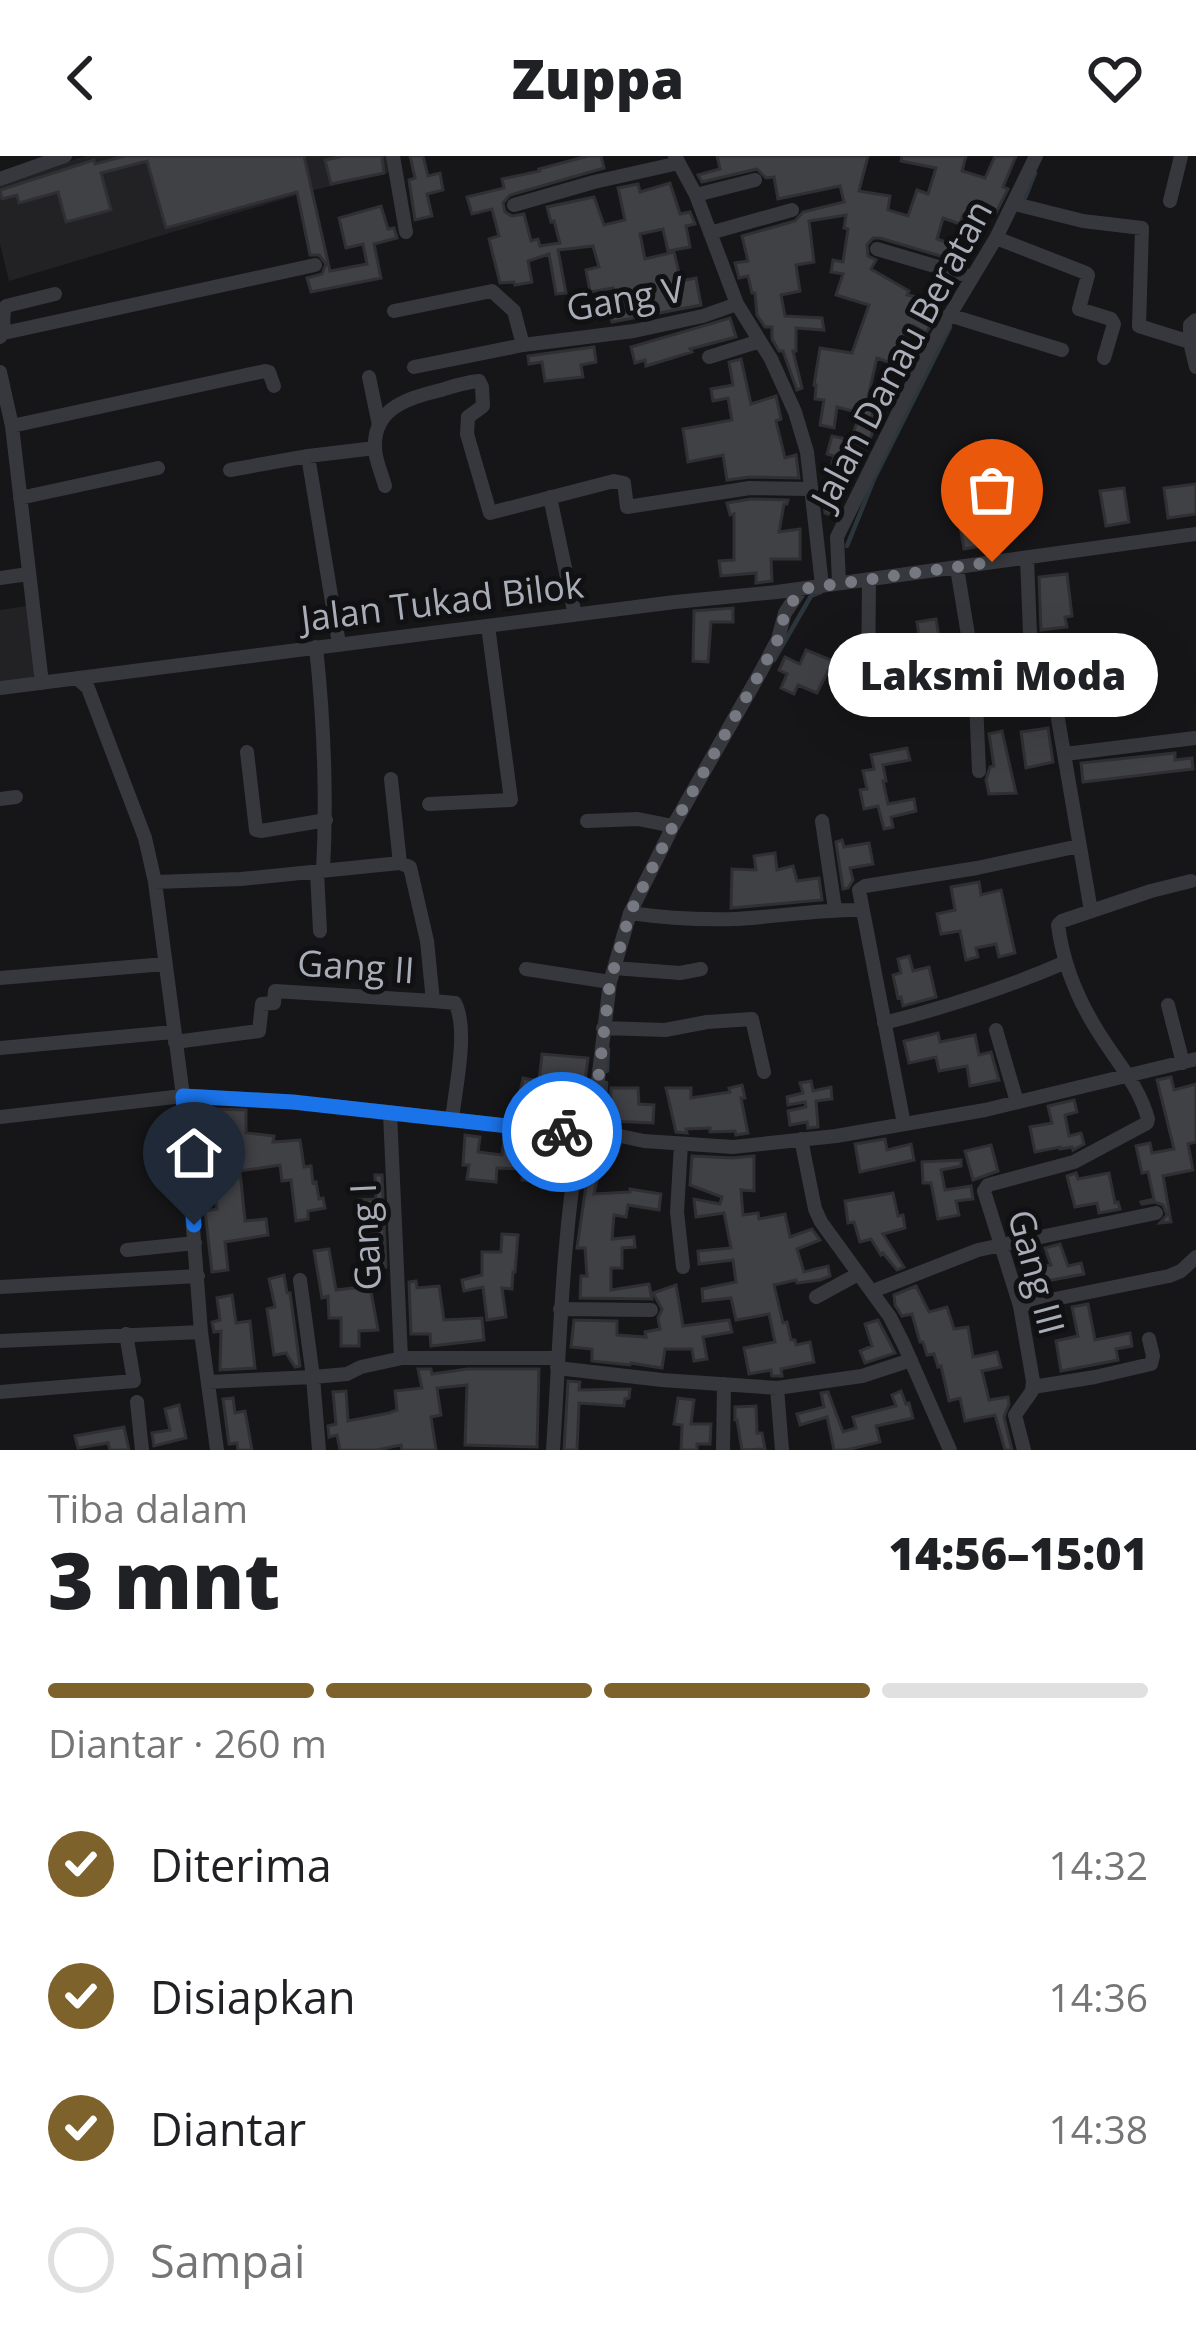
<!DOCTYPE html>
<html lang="id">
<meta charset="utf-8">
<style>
:root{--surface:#fff;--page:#f2f2f2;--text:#202124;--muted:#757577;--line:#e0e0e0;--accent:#7e622b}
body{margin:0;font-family:"Open Sans",sans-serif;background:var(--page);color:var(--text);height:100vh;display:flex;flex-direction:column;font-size:45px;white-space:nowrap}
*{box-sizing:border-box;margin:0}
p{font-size:39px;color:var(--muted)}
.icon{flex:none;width:66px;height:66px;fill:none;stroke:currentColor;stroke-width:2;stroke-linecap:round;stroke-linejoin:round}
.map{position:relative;height:1294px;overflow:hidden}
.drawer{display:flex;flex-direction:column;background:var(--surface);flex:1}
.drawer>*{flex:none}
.pin{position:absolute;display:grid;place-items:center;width:102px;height:102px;color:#fff;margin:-123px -51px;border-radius:50% 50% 50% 0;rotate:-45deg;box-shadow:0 0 12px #0007}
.pin .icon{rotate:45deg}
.courier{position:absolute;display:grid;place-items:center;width:120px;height:120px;margin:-60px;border:9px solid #1a73e8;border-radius:50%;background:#fff;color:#222;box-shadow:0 3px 15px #0007}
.bubble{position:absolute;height:84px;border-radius:42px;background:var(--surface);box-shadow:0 12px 48px #0002;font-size:39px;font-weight:800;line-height:84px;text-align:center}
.summary em{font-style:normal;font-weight:800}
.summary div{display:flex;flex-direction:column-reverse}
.summary{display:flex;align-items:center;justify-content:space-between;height:204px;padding:0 48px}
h1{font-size:78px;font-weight:800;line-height:90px}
.bar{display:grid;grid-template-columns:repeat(4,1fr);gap:18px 12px;align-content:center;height:144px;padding:0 48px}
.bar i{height:15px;border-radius:9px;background:var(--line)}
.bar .current{background:var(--accent)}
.bar p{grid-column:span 4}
ol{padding:0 48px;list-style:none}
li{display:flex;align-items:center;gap:36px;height:132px}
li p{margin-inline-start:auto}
li .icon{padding:12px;border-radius:50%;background:var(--accent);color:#fff;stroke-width:4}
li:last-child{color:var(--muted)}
li i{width:66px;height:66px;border:6px solid var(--line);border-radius:50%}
header{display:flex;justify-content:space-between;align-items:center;height:156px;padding:0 48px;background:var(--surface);font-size:54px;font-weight:800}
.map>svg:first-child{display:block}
</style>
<header><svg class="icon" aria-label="back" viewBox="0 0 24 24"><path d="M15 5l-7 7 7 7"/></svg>Zuppa<svg class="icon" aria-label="heart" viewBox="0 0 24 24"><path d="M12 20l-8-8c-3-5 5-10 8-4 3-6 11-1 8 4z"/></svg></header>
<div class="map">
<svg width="1196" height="1294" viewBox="0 0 1196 1294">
<rect width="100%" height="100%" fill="#161618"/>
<path fill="#222225" d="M86,0H390L393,16L314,34L9,125L0,88V27Z
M26,450L30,454L38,517L33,521L0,525V454Z"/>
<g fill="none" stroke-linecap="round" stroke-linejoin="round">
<path stroke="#2c353c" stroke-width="4.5" d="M1025,42L1035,17
M847,390L874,323L950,171
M774,504L811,440L821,436
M607,915L608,893
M603,964L606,927
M580,1022L588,980"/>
</g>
<path fill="#404145" stroke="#303034" stroke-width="3" d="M125,0H304L330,115L367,108L363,88L346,92L339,62L381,50L388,73L394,72L397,82L374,88L381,122L311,136L307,122L322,118L326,108L319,99H310L297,36L166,72L147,5L101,17L111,54L66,66L58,36L19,47L17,39L2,43L0,34L94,4L95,8Z
M344,0H382L384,17L331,28L325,4Z
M410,0H423L428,20L440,17L443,34L427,38L432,60L415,64L409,24L415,22Z
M588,0H601L604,12L510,39L503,47L505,56L512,60L524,58L531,85L538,83L540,90L560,87L554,65L551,66L547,51L594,41L604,69L625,64L618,32L638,28L640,36L670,27L680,58L690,56L695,68L686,70L690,91L668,95L663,73L640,78L645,103L674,96L681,125L696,122L701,149L612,166L609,154L616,153L613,132L590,136L586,114L599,111L593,90L558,94L566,137L556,138L549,98L528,105L532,126L515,129L514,126L500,127L489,83L499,80L492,53L472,58L467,41L504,32L502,23L540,15L539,13Z
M717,0H868L859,35L890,40L888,54L908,60L917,34L928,38L936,12L901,5L902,0H966L962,15L985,22L995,0H1016L1003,31L1008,33L996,57L982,52L977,65L963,59L960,68L943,62L937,83L969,94L964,107L880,82H873L867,89L868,100L876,104L871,113L909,135L907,139L922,142L940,153L926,177L914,170L907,197L914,200L907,213L877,202L867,245L876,247L871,263L873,264L872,278L861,306L847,302L835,360L825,357L823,341L834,300L827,298L832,280L851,284L860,257L837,251L834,272L820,269L824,244L815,243L816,229H814L820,192L852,197L869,149L836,139L843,118L831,116L833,104L843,106L848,73L844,72L846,59L809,65L814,106L796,109L800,135L781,139L785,160L822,162L824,174L796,172V195H793L802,232L797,234L783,195H779L772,183V171H765L757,159L755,137H752L748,120L739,122L735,107L748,105L742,80L795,65L803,56L844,46L840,30L778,43L774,21L766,22L757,13L702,26L698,19L720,13Z
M730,162L736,181L690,193L692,196L646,210L645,204L635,207L631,191Z
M594,191L596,206L581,209L583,221L545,225L542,206L529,208L528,200Z
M741,203L751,248L776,240L781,263L776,265L785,302L796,299L799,322L750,321L727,324L723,299L688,306L683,273L732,264L728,242L713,245L711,233L733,229L729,206Z
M1196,328V358L1168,362L1164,332Z
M1124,332L1129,366L1106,370L1100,335Z
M751,343L788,344L787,348H784L779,376L800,373V403H771L772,425L756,427V417L721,420L719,405L734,404V358L730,359L727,347Z
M1011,347L1016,380L998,383V387L964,393L959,364L993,358L992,350Z
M1067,418L1072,460L1065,461L1067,471L1041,474L1039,421Z
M733,452V466H711L708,506L693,505L694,455Z
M936,463L943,505L953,506L952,520L915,518L916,497L922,498L917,466Z
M806,494L833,505L817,537L798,529L794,538L781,532L787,518L779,514L785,501L800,508Z
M1048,572L1053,606L1026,612L1021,576Z
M1002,575L1016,637L989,638L986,624L990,611L994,610L989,578Z
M907,592L910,604L883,609L886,625H883L888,648L914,643L916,655L891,661L893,671L884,673L878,650L864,653L860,634L867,633L863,615L874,613L871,599Z
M1175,597V604L1192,602L1193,613L1083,626L1081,607Z
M842,684L844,691L869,687L873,708L850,712L853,724L848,732L843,733L836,686Z
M775,697L777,714L793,710L797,725L819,722L822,744L731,752L732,713L756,714L754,700Z
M979,726L981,739L1001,734L1015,797L999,801L996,788L976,792L978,801L966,804L960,775L941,778L937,758L955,754L951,731Z
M909,800L913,815L929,811L936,841L903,850L901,841L898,842L893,819L901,817L898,803Z
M938,877L940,886L975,879L979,899L991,896L999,924L970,930L967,910L939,915L936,901L909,907L904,885Z
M542,898L588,902L580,964L534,959L535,949L518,946L523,922L539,925Z
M1171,921L1174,934L1196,928V986L1188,988L1193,1014L1163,1020L1171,1066L1160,1067L1167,1059L1163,1049L1155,1046L1142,1048L1141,1046L1154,1043L1148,1016L1142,1017L1136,990L1150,987L1152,997L1174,993L1157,924Z
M811,925L813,935L831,931L832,943L816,945L818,971L808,972L807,966L790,969L788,955L806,951L805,946L788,949L787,941L803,937L800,927Z
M742,929L745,942H741L748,977L736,979L735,975L710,976V972L686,973L687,977L676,976L666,932H691V942L730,936L729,932Z
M611,932H638L639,948L654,949L653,967L610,965Z
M1074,944L1077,956L1065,959L1069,980L1081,977L1084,988L1073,994L1072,991L1060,993V991L1035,996L1030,971L1052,967L1048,950Z
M215,953L246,954V977L274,980L273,986L300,984L304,1011L311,1010L313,1027L316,1026L319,1043L323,1042L325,1052L308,1055V1063L296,1065L291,1024L282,1025L280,1009L240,1015L245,1065L266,1063L268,1079L225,1086L228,1114L212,1116L205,1055L217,1053L210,984H214Z
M465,979L480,981L478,996L502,999L504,984L520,986L519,993L546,997L548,990L562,992L556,1028L522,1024L523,1013L497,1012L496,1026L467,1023L469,1009H463Z
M885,983L887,994L911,988L914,1004L860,1016L855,988Z
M991,989L998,1015L973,1024L965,995Z
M591,995L611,1000L608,1013L600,1011L594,1038L630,1036V1033L661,1038L659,1054L628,1049L626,1061L614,1059L612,1083L634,1081L635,1091L622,1092V1112H611V1134L649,1128L652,1143L580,1142L581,1120H587L585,1092H577Z
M692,1000L733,1002L754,1000V1035L741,1034L743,1059L758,1057L759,1063L785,1058L790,1081L812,1073L820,1084L797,1093L804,1116L828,1110L830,1120L820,1124L797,1127L796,1124L774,1129L783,1167L787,1166L791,1184H795L796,1189L810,1186L814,1206L781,1213L782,1220H772L771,1214L749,1218L744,1192L775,1186L769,1158L736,1164L731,1142L703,1145L702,1133L736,1126L733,1104L699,1108L698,1095L731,1092L724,1057L696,1061L694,1043L720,1048L722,1041L690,1029Z
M961,1004V1010L941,1014L945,1034L971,1030L973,1043L956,1045L959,1059L938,1063L931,1027H923L922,1006Z
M1076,1017L1078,1023L1109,1017L1115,1047L1118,1046L1120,1053L1099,1057L1097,1047L1075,1051L1067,1020Z
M375,1019H382L386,1111L364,1116L361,1103L365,1102V1059H360L359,1044L376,1043Z
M893,1037L898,1060L903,1059L905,1072L883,1078L904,1111L897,1114L883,1097L881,1099L871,1083L860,1086L854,1066L848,1067L845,1045Z
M502,1078L518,1079L515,1116H513L512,1133L502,1132L506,1161L487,1164L483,1131L464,1135L462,1124L482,1119V1096H501Z
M1060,1088L1068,1110L1081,1107L1084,1118L1036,1127L1033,1112L1051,1109L1045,1092Z
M329,1093L336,1134L370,1130L378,1174L359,1175V1190H341V1162H329L328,1140L322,1142L314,1095Z
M284,1119L287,1137H290L300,1210L295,1211L286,1197L274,1199L267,1153L275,1151L269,1123Z
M416,1125L417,1132L439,1130L444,1164L482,1162L484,1184L431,1190L430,1178H411L409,1126Z
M676,1129L683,1170L729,1164L732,1176L703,1181L707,1203L694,1205L692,1193H665L662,1212L631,1207L630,1209L592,1205V1193L571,1191L574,1164L617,1165V1179L646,1181L645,1176L660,1173L658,1162L662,1153L653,1137Z
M916,1130L929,1156L947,1151L954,1173L968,1171L973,1201L997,1196L1001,1211L982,1215L989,1244L1008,1241L1009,1248L1004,1261L1012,1294H1005L995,1259L965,1265L960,1242L949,1245L941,1210L938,1211L934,1198L927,1199L923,1186H920L912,1158L902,1160L895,1149L894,1139Z
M232,1139L236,1167L250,1165L255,1212L220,1214L221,1175L214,1176L212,1166L220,1164L217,1142Z
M1088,1148L1095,1184L1130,1177L1132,1190L1116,1193L1118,1204L1061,1215L1056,1185L1078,1180L1072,1151Z
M878,1164L895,1197L865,1207L860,1195L872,1190L865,1168Z
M418,1213H431L432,1218L467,1213H539L537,1291L465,1289L467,1229L437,1232L441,1259L431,1261L436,1294H402L401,1289L377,1294H340L337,1279L329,1281L328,1270L336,1268L333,1236L346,1235L348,1265L389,1257L397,1254L395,1235L422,1232Z
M568,1225L580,1226L579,1234L630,1233L629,1242L625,1243L624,1250L579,1247L577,1294H564Z
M901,1235L906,1248L909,1247L913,1262L876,1270L880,1286L846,1294H834L827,1261L800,1269L797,1258L824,1251L821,1237L828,1236L843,1276L856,1272L853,1261L896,1250L892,1239Z
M233,1242L235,1257L245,1255L252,1294H238L237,1287L229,1288L223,1243Z
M678,1242L694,1244L691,1268H711L710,1288H697V1294H681L682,1269L674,1268Z
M179,1249L186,1282L154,1290L152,1277L170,1274L165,1253Z
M756,1250L757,1277H762L765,1293L742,1294L737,1264H735V1251Z
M124,1271L129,1294H110L108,1287L78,1292L75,1280Z"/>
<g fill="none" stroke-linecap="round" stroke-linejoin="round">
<path stroke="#37383d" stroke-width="14" d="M393,0L406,76
M675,0L696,39L737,148L771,203L795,256L807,296L822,429
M0,23L65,0
M696,39L755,24
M1170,45L1181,0
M1015,48L1083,65L1142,72L1139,170L1190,186
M514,49L594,26L679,7
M710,77L792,54
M996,82L1086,117L1088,119L1079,153L1111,163L1114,168L1104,202
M877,93L972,121
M394,155L492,135L514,155L523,189
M949,159L1062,194
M1196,164L1190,169V186L1196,211
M4,177L315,109
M0,181C7,172 0,160 6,150L55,138
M709,201L760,185
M414,211L523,189L634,175L703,160L737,148
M0,216L12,270L42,527
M369,221L379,269
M12,270L265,215L269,216L274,230
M308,300L339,488
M230,314L308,300L375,292
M385,330C382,318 375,304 375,292C373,251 410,242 441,234C454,230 465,226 479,225L482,231L483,250L468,261L467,278L490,357L614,325L624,327L627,351L750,332L812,333
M550,341L575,459
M20,342L158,312
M1027,402L1030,478L1051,522L1091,755
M957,412L975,522L979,615
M0,422L28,418
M839,427L837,381L930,192L996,82L1036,0
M316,491C324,566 327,640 323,715
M77,522L88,532L145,682L155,726L183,940L201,1176L217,1294
M868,529L869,423
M0,532L675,446L777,436L1196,378
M247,596L256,674L261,675L326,664
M1065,598L1195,582
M391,623L400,707
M0,643L16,641
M429,648L511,644L488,470
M587,665L638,663L673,670
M822,665L835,753
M317,716L320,775
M155,726L241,723L400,707L410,711L427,785L433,845L455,847C469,874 455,933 452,964
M630,757C665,762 700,764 736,763C778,761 819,753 861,754
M614,812L680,817L701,813
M526,813L610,826
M0,822L165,808
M1168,849L1183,907
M884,867C947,851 1006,832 1066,806
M603,872L665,874L707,866L752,863L764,916
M996,874L1017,946
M175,886L259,875L262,848L274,847L275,835L433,845
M0,892L173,876
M390,957L401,1202
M0,961L183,940C316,944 448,964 580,978L592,974L644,985L733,991L836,980L985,954L1196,903
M904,968L859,734L865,730L977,712L1079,690
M592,974L610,826L630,757L673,670L760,517L778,483L785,457L801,433
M801,983L815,1053L821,1066L890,1161L904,1189L950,1294
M681,988L677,1056L683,1111
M127,1094L195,1087
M300,1124L313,1221L347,1218L361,1211L402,1202H558
M0,1131L198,1120
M873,1135L978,1094L1156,1057
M816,1141L858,1118
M1020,1150L1169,1120L1181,1115L1196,1101
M560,1153L651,1154
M0,1185L201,1176
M557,1212L662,1224L777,1232L862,1220L911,1204
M208,1226L313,1221L319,1294
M1033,1231L1095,1221L1151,1208L1153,1200L1149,1183
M777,1232L782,1294
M0,1236L134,1225L126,1178
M137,1246L142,1294
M553,1294C560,1188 562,1083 580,978
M723,1294L724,1228
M1024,1294L1015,1259L1032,1235L1033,1225L1020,1150L984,1035L988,1029L1074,1006L1147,967L1148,963C1139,929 1115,904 1097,874C1077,842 1063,807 1058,769L1062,765L1151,735L1191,725"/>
</g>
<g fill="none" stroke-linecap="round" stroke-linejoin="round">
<path stroke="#757880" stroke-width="12" stroke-dasharray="0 21.6" d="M562,976L580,978L592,974L610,826L630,757L673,670L760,517L778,483L785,457L801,433L992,406"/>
<path stroke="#1a73e8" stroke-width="15" d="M194,1069L183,940L293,946L562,976"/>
</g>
<g text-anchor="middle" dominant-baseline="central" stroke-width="10" stroke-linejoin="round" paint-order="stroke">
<g font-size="36" fill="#a8adb8" stroke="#111113">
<text transform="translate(625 142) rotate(-10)">Gang V</text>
<text transform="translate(901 198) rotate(-62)">Jalan Danau Beratan</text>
<text transform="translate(442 445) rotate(-7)">Jalan Tukad Bilok</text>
<text transform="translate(356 810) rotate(4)">Gang II</text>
<text transform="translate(365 1081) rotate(-93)">Gang I</text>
<text transform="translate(1037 1116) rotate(75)">Gang III</text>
</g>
</g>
</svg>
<div class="pin" style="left:992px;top:406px;background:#ea580c"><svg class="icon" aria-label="bag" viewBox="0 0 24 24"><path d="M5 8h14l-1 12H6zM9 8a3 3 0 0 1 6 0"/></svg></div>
<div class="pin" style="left:194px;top:1069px;background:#1f2937"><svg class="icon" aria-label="home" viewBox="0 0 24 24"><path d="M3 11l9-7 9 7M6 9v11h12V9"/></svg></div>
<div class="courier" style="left:562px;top:976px"><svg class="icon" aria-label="bike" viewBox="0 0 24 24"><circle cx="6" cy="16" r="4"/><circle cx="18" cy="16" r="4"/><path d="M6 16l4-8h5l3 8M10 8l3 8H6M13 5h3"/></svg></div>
<div class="bubble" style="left:828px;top:477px;width:330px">Laksmi Moda</div>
</div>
<section class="drawer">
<div class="summary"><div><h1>3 mnt</h1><p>Tiba dalam</p></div><em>14:56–15:01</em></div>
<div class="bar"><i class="current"></i><i class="current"></i><i class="current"></i><i></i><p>Diantar · 260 m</p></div>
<ol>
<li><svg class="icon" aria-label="check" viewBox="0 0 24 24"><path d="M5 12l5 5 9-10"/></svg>Diterima<p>14:32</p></li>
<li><svg class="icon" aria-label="check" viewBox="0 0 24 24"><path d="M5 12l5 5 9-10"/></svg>Disiapkan<p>14:36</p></li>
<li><svg class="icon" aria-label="check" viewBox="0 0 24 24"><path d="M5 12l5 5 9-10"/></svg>Diantar<p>14:38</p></li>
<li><i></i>Sampai</li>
</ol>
</section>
